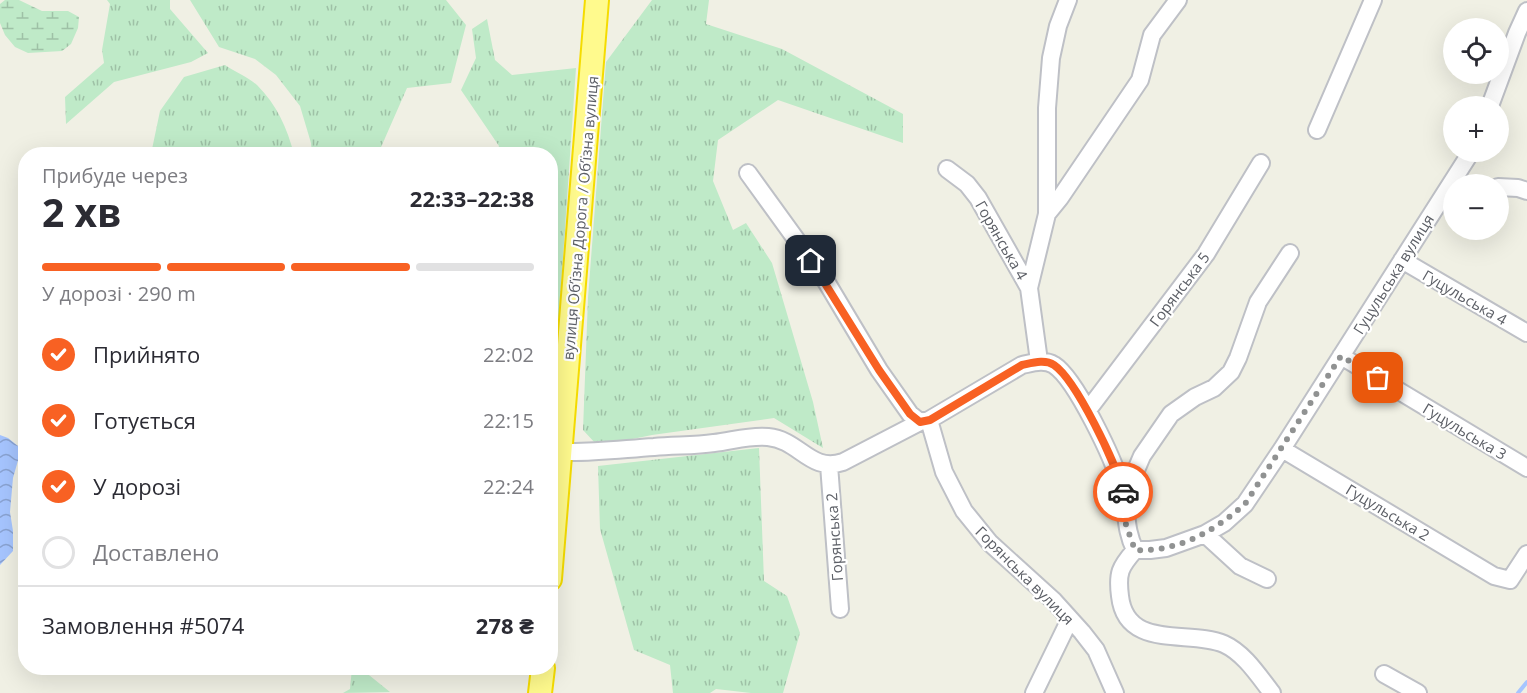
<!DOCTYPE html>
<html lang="uk">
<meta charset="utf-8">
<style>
:root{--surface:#fff;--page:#f7f7f7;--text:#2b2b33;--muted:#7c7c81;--line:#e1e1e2;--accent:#f86123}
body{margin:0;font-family:"Open Sans",sans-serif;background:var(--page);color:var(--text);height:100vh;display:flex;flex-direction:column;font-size:22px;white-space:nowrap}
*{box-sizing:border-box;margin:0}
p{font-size:20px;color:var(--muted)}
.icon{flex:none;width:33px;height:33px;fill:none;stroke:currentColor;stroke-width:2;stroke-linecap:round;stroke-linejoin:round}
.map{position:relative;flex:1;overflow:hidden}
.side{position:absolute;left:18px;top:147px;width:540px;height:528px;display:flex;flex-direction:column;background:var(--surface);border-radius:24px;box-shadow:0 6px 24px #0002}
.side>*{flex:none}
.controls{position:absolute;left:1443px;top:18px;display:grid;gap:12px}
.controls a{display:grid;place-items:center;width:66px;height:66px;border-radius:50%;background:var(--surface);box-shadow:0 6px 24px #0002;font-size:30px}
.pin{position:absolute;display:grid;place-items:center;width:51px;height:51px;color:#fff;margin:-26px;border-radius:12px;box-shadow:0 3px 9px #0006}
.courier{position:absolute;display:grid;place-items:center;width:60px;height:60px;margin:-30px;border:4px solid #f86123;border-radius:50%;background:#fff;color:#222;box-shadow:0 2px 8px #0007}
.overview em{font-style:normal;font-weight:700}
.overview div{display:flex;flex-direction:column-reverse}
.overview{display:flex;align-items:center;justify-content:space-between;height:102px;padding:0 24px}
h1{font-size:39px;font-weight:700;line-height:45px}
.bar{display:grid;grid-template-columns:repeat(4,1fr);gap:9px 6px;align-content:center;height:72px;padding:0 24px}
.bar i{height:8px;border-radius:4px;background:var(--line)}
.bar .current{background:var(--accent)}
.bar p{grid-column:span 4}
.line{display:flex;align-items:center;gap:15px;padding:0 24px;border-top:2px solid var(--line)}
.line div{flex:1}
ol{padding:0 24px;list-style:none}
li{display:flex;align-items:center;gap:18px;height:66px}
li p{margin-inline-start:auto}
li .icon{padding:6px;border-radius:50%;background:var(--accent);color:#fff;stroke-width:4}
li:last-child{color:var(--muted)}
li i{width:33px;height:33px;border:3px solid var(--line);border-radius:50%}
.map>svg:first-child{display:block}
</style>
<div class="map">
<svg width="1527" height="693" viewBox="0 0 1527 693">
<defs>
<pattern id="grass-tufts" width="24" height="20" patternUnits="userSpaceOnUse" patternTransform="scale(1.5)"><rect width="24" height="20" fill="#bfeac8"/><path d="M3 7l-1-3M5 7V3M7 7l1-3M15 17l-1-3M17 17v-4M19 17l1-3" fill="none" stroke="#9ec1a6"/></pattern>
<pattern id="wetland-marsh" width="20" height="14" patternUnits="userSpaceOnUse" patternTransform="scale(1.5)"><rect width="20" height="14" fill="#bfeac8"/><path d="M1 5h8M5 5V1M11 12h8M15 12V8" fill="none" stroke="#9ec1a6"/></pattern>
<pattern id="water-waves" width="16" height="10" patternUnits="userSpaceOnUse" patternTransform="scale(1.5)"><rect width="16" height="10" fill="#a6c5ff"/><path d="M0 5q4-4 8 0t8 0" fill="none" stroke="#8aa3d2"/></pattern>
</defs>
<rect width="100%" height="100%" fill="#f0f0e4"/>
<path fill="url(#grass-tufts)" d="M107,0H170V9L208,53L191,62L114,82L66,124L65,97L104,63L102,50L110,4Z
M190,0H446L466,25L451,83L407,88L378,154H312L311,143L300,106L276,75L255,59L219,47Z
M652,0H709L706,24L782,49L903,114V143L778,100L718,140L713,181L733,230L746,223L772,263L813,402L823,448L774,418L652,435L618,442L596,444L583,430L588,298L606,62Z
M487,19L495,60L512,75L576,68L551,432L550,154H496L499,146L461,90L476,58L472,29Z
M225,65C235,72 248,77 257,85C277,105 287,128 294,154H151L160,111L184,77Z
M759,448L764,581L787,596L800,633L783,693H751L716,689L710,693H673L670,665L634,650L600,529L598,466Z
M352,668L364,671L390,692L343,693L350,689Z"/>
<path fill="url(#wetland-marsh)" d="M5,0H19L42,11H68L79,17L78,28L71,44L62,51L28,53L15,47L5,35L0,23V4Z"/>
<path fill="url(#water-waves)" d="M0,435L8,438L18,446L19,457L13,478L10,512L13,531V551L0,565Z"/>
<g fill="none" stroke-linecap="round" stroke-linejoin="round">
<path stroke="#a6c5ff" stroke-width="4" d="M1518,693L1527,682"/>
<defs>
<path id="minor" d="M1490,106L1517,33L1527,11
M1317,130L1373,0
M947,169L967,184L978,198L1029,288
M748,173L824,278L879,370L910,414L920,422
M1498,187L1518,188L1527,191
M1047,214L1060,198L1140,80L1152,35L1178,0
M1402,260L1527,333
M1341,356L1527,468
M1039,361L1029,288L1047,214V108L1051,58L1058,26L1068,0
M1088,410L1206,254L1261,163
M929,420L1022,365C1032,363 1044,359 1054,365C1076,379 1114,460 1121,486C1128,509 1124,528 1135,550C1120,567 1117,573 1120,596C1126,651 1190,629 1224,644C1244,653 1258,675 1272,693
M1282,449L1494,576L1510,580L1527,554
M562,452C593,453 623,449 654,447C674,445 694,446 714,443C732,441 750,435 768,437C800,440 810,473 843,462L920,422L929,420L944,472L964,511L990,543L1054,601L1082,632L1096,650L1115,693
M829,465L840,609
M1124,498L1142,456L1171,414L1195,397L1214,388L1231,372L1238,358L1258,302L1290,253
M1205,534L1240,566L1267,579
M1135,550H1150L1166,548L1205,534L1224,523L1245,504L1282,449L1471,152
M1384,674L1418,693
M1034,693L1070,619"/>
<path id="highway" d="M550,579L597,0
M540,693L543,668"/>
</defs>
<use href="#minor" stroke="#bec0c6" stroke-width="20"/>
<use href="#highway" stroke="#f5dc00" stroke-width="26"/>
<use href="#minor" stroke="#fff" stroke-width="16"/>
<use href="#highway" stroke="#fffa8d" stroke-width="22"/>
</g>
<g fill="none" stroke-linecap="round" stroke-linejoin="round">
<path stroke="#909292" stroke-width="6" stroke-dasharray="0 10.8" d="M1123,492L1126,525L1135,550C1178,552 1213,532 1245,504L1341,356L1378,378"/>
<path stroke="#f86123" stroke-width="8" d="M811,261L879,370L910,414L920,422L930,420L1022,365C1032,363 1045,359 1054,365C1076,380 1117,465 1123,492"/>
</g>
<g text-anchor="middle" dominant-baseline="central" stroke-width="4.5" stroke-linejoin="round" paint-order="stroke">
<g font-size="15" fill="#5c5f66" stroke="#fff">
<text transform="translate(580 218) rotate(-85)">вулиця Обʼїзна Дорога / Обʼїзна вулиця</text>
<text transform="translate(1002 240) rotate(60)">Горянська 4</text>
<text transform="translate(1393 274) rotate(-58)">Гуцульська вулиця</text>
<text transform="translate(1179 289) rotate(-53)">Горянська 5</text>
<text transform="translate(1465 297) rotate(30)">Гуцульська 4</text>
<text transform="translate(1465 431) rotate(31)">Гуцульська 3</text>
<text transform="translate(1388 512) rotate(31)">Гуцульська 2</text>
<text transform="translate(834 537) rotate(-94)">Горянська 2</text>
<text transform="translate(1025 575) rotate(45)">Горянська вулиця</text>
</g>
</g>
</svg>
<div class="controls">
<a><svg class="icon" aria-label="locate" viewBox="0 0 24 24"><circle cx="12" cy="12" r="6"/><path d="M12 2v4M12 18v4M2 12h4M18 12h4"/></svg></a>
<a>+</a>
<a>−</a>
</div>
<div class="pin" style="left:1378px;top:378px;background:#ea580c"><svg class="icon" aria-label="bag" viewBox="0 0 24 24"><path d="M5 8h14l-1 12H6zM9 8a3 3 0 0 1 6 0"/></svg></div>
<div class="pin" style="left:811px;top:261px;background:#1f2937"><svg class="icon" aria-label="home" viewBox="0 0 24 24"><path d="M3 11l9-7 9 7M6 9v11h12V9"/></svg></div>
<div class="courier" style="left:1123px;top:492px"><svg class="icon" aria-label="car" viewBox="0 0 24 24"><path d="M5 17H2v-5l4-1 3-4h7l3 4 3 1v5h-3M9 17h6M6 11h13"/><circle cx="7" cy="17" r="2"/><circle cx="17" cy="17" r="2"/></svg></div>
<section class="side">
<div class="overview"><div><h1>2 хв</h1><p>Прибуде через</p></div><em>22:33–22:38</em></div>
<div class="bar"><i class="current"></i><i class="current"></i><i class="current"></i><i></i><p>У дорозі · 290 m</p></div>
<ol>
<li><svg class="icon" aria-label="check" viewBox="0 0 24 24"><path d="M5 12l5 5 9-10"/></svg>Прийнято<p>22:02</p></li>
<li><svg class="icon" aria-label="check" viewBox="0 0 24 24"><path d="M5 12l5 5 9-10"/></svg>Готується<p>22:15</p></li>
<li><svg class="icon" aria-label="check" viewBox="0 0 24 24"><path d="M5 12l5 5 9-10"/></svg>У дорозі<p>22:24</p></li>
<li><i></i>Доставлено</li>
</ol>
<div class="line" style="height:78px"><div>Замовлення #5074</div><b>278 ₴</b></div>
</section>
</div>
